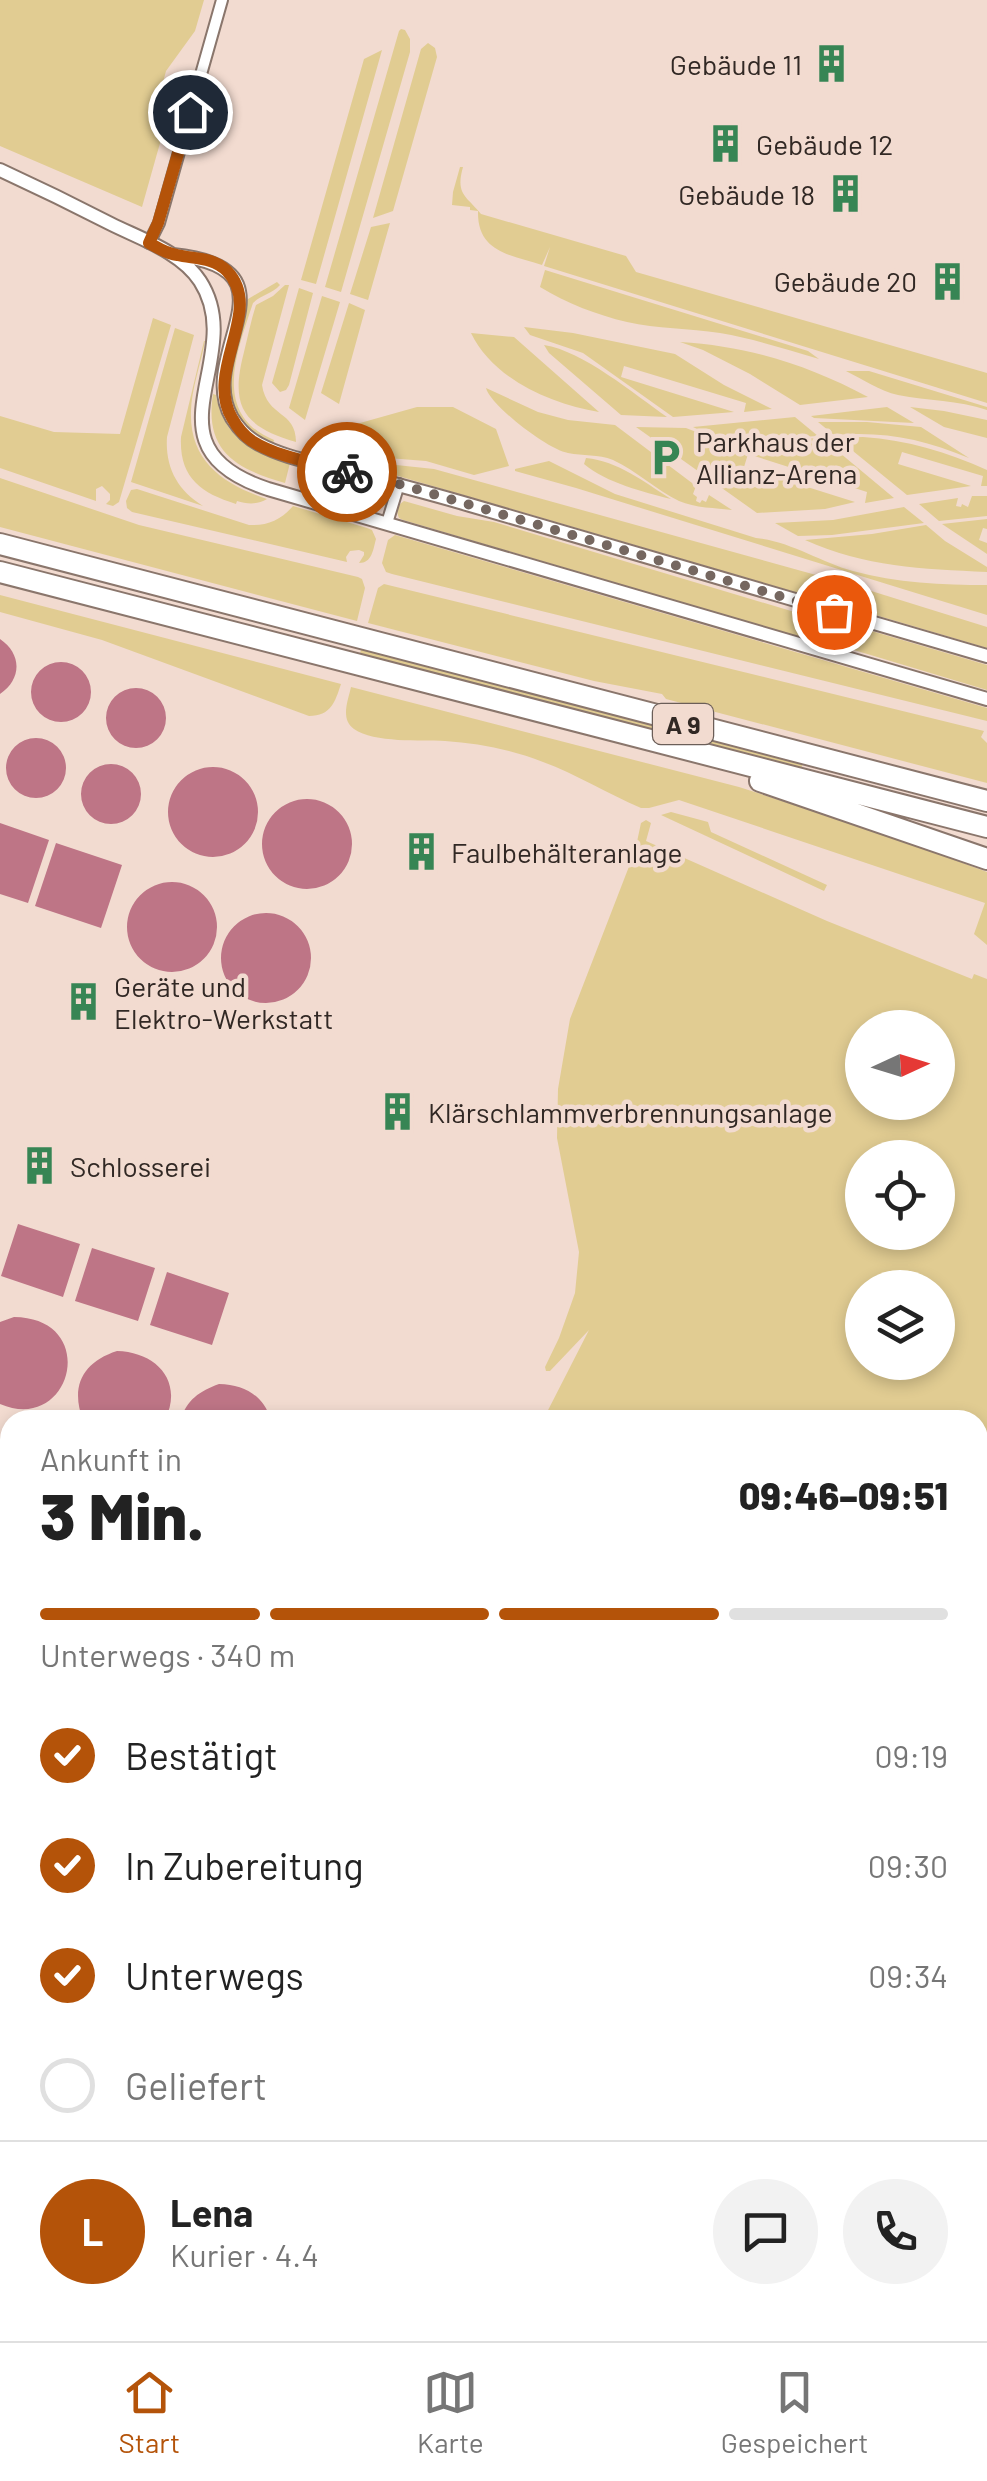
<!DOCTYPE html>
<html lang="de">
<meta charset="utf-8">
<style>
:root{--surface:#fff;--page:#f2f2f2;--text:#222;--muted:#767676;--line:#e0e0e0;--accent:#b45309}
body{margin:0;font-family:Barlow,sans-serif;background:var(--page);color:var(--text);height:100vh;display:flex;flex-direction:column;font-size:38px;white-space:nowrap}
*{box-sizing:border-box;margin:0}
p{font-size:32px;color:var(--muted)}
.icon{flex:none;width:55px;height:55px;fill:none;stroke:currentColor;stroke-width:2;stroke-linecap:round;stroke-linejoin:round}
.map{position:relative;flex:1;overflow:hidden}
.panel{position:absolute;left:0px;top:1410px;width:988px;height:932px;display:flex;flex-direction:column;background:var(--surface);border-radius:30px 30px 0 0;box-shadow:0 5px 15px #0003}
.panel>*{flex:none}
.needle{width:65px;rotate:86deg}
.tools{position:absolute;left:845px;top:1010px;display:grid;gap:20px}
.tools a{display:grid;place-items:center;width:110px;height:110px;border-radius:50%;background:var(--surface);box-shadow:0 5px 15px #0003;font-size:50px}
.pin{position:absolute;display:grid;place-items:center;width:85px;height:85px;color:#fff;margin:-42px;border:5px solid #fff;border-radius:50%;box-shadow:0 2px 10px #0007}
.courier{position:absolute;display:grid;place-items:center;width:100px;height:100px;margin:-50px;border:8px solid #b45309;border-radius:50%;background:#fff;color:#222;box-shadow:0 2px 12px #0007}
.headline em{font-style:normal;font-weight:800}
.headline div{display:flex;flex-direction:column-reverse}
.headline{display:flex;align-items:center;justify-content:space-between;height:170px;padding:0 40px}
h1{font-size:65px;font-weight:800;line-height:75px}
.bar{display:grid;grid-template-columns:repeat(4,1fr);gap:15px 10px;align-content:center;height:120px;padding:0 40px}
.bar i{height:12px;border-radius:8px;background:var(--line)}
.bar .current{background:var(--accent)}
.bar p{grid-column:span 4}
.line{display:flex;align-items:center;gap:25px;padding:0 40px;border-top:2px solid var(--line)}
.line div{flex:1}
.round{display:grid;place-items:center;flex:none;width:105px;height:105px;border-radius:52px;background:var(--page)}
ol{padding:0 40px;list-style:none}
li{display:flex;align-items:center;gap:30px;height:110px}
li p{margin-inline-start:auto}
li .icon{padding:10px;border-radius:50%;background:var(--accent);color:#fff;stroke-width:4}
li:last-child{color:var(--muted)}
li i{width:55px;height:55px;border:5px solid var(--line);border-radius:50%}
.menu{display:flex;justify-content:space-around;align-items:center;height:140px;border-top:2px solid var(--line);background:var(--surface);font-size:28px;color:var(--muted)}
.menu a{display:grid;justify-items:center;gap:5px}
.menu .current{color:var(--accent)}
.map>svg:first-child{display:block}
</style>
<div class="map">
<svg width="987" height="2341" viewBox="0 0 987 2341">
<rect width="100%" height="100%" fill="#f2dbd0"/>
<path fill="#e1cc92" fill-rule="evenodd" d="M0,0H204L195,31L166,71L161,90L173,97L142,207L0,146Z
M401,29L405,30L410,39V52L341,292L325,287L399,31Z
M428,43L435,48L437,57L393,211L373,218L421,49Z
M382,50L316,284L301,280L364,59Z
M460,167H463C455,195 467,196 481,214L626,256L636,272L987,373V403L544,266L550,247L542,265C510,255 477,252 478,211L470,210V207L452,205L453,192Z
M390,223L368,300L350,294L371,227Z
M545,270L808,351L819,359C786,349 754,339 720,333C689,328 657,329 627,322C597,315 566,303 540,287Z
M277,282L280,285C272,294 261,295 253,303C237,352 211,414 274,440L273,444C206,415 235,353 248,299Z
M285,285H289L262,385C267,418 296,410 296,442C242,426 230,406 244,352C248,336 251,320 256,305L273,296Z
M299,288L313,293L289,385L286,390L280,392L272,383Z
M322,296L340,302L305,420L289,408Z
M349,303L365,310L339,404L321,393Z
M153,318L171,325L119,502L113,506L106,504L110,500V494L102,486L96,489V501L0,468V416L54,432L120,434Z
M524,327L573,333L675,354L724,385L772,409L744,412L746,403L624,366L621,377L734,412L673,417L583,353L530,335Z
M175,328L194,335L167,437C165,467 177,490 203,506L131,482Z
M471,333L514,337L599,412C551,404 493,379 471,333Z
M204,341H205C201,363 191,391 191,411C189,462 225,485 267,499C257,505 247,504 237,501L236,504C200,493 179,477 181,437Z
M680,342C748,346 808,365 868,397L800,405L750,374L703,350Z
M544,345C583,351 634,394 667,417L621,415L549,353Z
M846,371H869L987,407V410C958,400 928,401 898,395C880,391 862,379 846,371Z
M486,388L538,412L568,420L615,425L696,486L693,494L697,497L696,501L700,503L702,500L706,502L709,495L732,510C716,508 695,508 679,501C656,490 637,471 613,460C598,454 583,456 568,453C548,450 490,405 486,388Z
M213,394L216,395C224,438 251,451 290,463L285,483C236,469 204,451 213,394Z
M417,407H453L496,429L509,466L474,475L426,461L349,455L314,447L318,439L328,432Z
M887,407L914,423L814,418L811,416Z
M910,407L944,411L987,420V438L944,427Z
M795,417L818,436C776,438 732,447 693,427Z
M818,422H867L921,427L969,458C922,439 886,431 834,435Z
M636,427L686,428L709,437L735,442L822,438L894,498L865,503L867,492L748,454L744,467L855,502L825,509L757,513Z
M863,437C908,440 947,452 987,470V486H981L983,476L902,452L898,464L971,486L907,495L837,438Z
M330,458L434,469L834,580L830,596L824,599L812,597L388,473L330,461Z
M586,458C618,461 644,482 671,499C643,492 607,483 584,464Z
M549,461L615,494L756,538C790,541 820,562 853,571C896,583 943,585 987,585V615L576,488L515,471V469Z
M308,469L384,490L389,493L390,499L386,505L379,507L330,497L303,486Z
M0,478L139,525L358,577L362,579L365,588L357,621L0,527Z
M137,489L249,525C267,526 281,520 293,506L367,528L372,530L376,539C373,550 372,563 359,563L364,555V552L359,550L350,551L346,557L347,562L132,512L127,508L126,501L131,490Z
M972,496H987V516L939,521L919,504L958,498L956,506L961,507L962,504L968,507Z
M404,501L457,516L494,522L821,620L817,633L802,638L403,520L399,518C396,511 397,505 404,501Z
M904,507L924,523L832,535L798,536L775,523L833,520Z
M987,519V529L983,528L979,540L987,543V554L942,524Z
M926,525L945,541L987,567V572C922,569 865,567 805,540L872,534Z
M395,535L987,708V721L392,574L386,572L382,563L388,540Z
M384,584L984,731L981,737L987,743V783L666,699L662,694L594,681L368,623L378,588Z
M852,585L987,627V648L855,609L847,600Z
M0,595L341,684C335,702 331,716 309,716L102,640L0,612Z
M841,622L987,665V690L844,647L836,636L840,635Z
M361,649L803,763L801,769L360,654Z
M351,687L739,787L885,834L987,872V945L974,934L985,903L679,800L649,808H641C608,794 576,774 543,762C512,750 478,743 445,741C421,740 374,743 354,729C340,719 348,701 351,687Z
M671,812L708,822L711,832L827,885L824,891L661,815Z
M646,820L651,823L646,841L827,921L972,979L974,974L987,979V1845L978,1844V1420H543L589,1330L550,1371H546L545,1367L559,1338L575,1293L579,1252L557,1138L558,1089L570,1019L635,851L641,823ZM862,1028H938V1102H862ZM862,1158H938V1232H862ZM862,1288H938V1362H862Z
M0,1595L10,1599V2332H866L888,2341H0V1881L8,1879L9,1844L0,1843Z
M987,2151V2341H926L929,2333L978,2332V2181Z"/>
<path fill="#be7586" d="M0,639C22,654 22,679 0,694Z
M31 692a30 30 0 1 1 60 0a30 30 0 1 1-60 0Z
M106 718a30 30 0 1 1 60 0a30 30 0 1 1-60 0Z
M6 768a30 30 0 1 1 60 0a30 30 0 1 1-60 0Z
M81 794a30 30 0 1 1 60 0a30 30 0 1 1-60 0Z
M168 812a45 45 0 1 1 90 0a45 45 0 1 1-90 0Z
M262 844a45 45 0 1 1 90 0a45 45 0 1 1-90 0Z
M0,823L49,840L28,903L0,894Z
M56,843L122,865L101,928L35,906Z
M127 927a45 45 0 1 1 90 0a45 45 0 1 1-90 0Z
M221 958a45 45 0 1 1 90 0a45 45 0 1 1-90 0Z
M18,1224L80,1244L63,1297L1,1276Z
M92,1248L155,1268L138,1321L75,1301Z
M167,1272L229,1293L212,1345L150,1325Z
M14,1317C101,1318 72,1435 0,1404V1322Z
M117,1351C156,1352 184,1381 165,1420H83C70,1386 83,1362 117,1351Z
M219,1384C245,1385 263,1395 271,1420H181C186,1400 200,1391 219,1384Z"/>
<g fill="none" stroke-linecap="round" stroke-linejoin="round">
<path stroke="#be7586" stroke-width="10" d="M0,1586L10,1589
M978,1892L987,1894"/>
<path stroke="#be7586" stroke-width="18" d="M0,1681L10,1690
M0,2141L10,2140
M580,2332L584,2341
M880,2332L898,2333L910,2341"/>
<defs>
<path id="minor" d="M149,243L159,223L222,0
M387,523L399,484
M978,2034L987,2037
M978,2164L987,2135"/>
<path id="tertiary" d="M0,170C37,187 74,205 111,224C141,239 181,252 200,281C250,358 137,446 268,489L987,699
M173,255C305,268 194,354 232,418C239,429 247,438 259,444C283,457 312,462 338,469C382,481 426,492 470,505C642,555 815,606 987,656"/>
<path id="secondary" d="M0,1561L10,1565
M978,1857L987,1858"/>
<path id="motorway" d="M0,544L987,801
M0,572L987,827
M760,781L987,859"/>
</defs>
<use href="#minor" stroke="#8a766c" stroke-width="14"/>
<use href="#tertiary" stroke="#8a766c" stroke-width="16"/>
<use href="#secondary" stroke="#8a766c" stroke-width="19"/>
<use href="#motorway" stroke="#8a766c" stroke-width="24"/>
<use href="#minor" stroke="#fff" stroke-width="10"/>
<use href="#tertiary" stroke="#fff" stroke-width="12"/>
<use href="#secondary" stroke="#fff" stroke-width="15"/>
<use href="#motorway" stroke="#fff" stroke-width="20"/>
</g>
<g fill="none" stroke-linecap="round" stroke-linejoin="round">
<path stroke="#756760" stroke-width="10" stroke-dasharray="0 18" d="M347,472L399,484L834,612"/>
<path stroke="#b45309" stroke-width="12" d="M190,112L158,223L149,243C158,248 167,254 177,255C195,259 213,257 227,271C265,310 204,370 232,418C237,427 243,435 252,441C279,458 317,463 347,472"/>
</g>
<defs>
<symbol id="building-bare" viewBox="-9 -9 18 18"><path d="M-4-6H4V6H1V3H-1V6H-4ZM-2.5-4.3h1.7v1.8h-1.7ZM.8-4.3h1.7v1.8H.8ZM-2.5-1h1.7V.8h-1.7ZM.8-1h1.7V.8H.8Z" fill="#378554" stroke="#f2dbd0" stroke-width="2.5" paint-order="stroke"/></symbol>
<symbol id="parking-bare" viewBox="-9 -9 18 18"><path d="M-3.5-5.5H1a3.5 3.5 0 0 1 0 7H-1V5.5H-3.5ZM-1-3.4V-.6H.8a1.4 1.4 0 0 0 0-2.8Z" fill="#378554" stroke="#f2dbd0" stroke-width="2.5" paint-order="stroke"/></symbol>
</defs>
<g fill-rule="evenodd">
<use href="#building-bare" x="804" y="36" width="55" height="55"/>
<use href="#building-bare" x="698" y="116" width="55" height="55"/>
<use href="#building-bare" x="818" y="166" width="55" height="55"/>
<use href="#building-bare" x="920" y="254" width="55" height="55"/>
<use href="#parking-bare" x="638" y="430" width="55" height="55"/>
<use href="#building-bare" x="394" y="824" width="55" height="55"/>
<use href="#building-bare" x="56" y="974" width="55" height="55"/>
<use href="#building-bare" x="370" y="1084" width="55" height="55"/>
<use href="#building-bare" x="12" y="1138" width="55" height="55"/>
</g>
<g text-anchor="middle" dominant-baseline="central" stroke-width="9" stroke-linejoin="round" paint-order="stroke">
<rect fill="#f2dbd0" stroke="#6b5e58" stroke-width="2.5" x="653" y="704" width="60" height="40" rx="8"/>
<g font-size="25" font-weight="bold" fill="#312824">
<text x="683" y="724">A 9</text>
</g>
<g font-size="28" fill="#312824" stroke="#f2dbd0" text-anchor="start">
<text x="802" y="64" text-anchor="end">Gebäude 11</text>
<text x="756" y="144">Gebäude 12</text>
<text x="815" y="194" text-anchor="end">Gebäude 18</text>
<text x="917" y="281" text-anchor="end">Gebäude 20</text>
<text x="696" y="441">Parkhaus der<tspan x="696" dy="32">Allianz-Arena</tspan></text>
<text x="451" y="852">Faulbehälteranlage</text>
<text x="114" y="986">Geräte und<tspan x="114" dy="32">Elektro-Werkstatt</tspan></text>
<text x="428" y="1112">Klärschlammverbrennungsanlage</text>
<text x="70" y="1166">Schlosserei</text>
</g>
</g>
</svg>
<div class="tools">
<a><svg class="needle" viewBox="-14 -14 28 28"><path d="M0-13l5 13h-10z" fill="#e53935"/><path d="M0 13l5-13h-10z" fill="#767676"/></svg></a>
<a><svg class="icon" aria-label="locate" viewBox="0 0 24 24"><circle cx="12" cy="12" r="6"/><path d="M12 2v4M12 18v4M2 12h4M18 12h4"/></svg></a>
<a><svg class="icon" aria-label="layers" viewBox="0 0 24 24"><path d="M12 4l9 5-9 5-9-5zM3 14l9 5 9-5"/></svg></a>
</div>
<div class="pin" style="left:834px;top:612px;background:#ea580c"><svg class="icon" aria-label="bag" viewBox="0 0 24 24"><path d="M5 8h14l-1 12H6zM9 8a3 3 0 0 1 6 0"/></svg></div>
<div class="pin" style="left:190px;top:112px;background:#1f2937"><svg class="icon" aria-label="home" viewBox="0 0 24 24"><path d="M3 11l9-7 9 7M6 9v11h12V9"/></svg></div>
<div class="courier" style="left:347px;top:472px"><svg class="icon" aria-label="bike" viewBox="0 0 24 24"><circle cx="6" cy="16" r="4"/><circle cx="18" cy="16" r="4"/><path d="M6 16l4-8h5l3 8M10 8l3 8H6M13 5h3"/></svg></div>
<section class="panel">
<div class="headline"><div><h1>3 Min.</h1><p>Ankunft in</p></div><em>09:46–09:51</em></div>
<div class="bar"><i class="current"></i><i class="current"></i><i class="current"></i><i></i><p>Unterwegs · 340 m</p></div>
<ol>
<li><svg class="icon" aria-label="check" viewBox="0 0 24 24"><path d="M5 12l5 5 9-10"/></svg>Bestätigt<p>09:19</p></li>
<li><svg class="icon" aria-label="check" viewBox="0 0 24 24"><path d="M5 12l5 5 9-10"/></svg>In Zubereitung<p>09:30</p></li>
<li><svg class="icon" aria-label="check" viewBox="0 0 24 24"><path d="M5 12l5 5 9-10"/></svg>Unterwegs<p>09:34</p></li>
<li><i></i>Geliefert</li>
</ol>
<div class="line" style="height:180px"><b class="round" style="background:var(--accent);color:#fff">L</b><div><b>Lena</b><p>Kurier · 4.4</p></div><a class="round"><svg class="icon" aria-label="chat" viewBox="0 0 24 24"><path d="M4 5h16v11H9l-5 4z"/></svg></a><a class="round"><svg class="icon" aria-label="phone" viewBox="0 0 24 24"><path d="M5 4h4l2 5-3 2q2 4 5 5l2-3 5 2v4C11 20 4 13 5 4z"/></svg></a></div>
</section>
</div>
<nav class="menu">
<a class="current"><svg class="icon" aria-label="home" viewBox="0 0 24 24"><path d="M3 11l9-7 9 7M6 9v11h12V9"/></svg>Start</a>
<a><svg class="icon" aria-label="map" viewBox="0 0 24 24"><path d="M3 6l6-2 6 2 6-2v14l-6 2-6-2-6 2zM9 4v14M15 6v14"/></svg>Karte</a>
<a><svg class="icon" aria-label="saved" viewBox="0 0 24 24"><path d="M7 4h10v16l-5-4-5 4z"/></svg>Gespeichert</a>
</nav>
